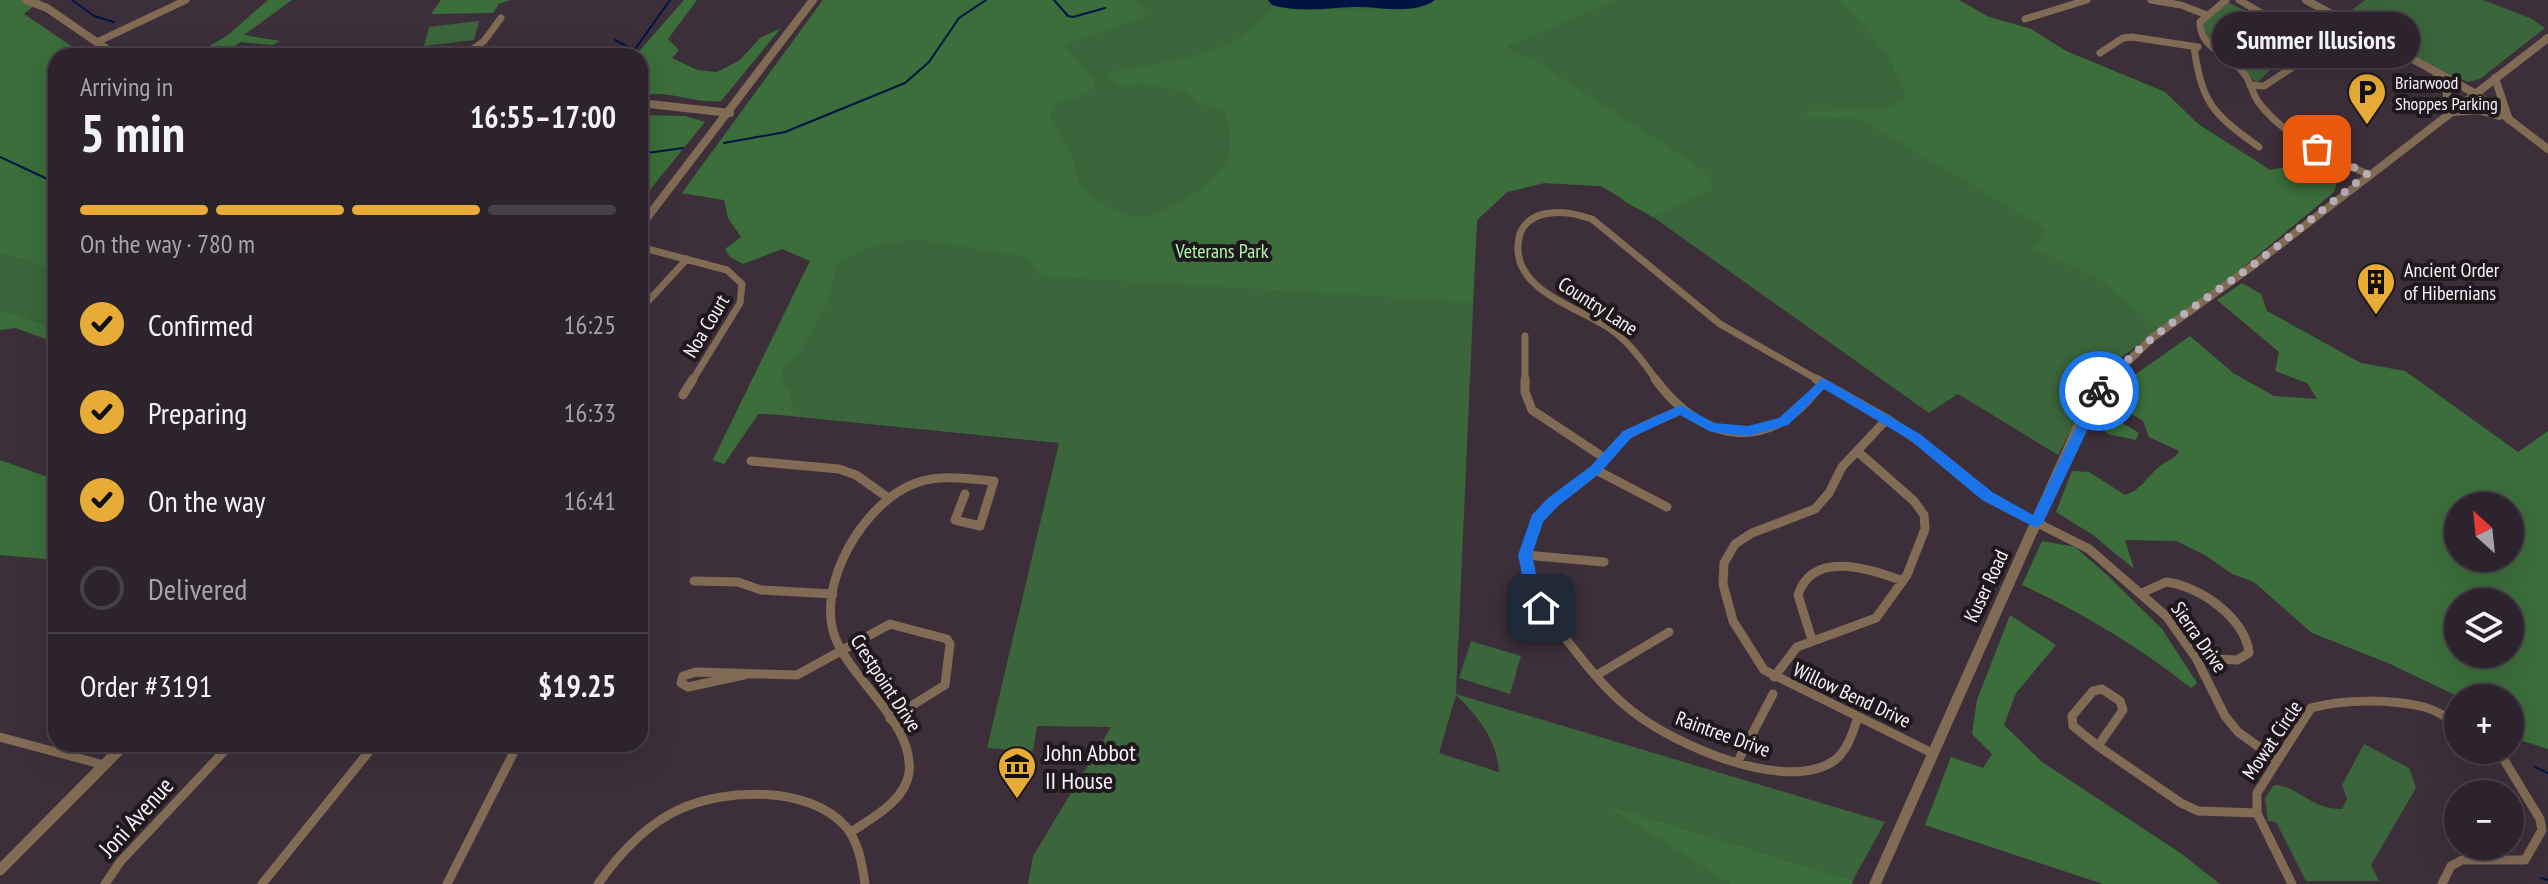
<!DOCTYPE html>
<meta charset="utf-8">
<style>
:root{--surface:#2d232c;--page:#392f38;--text:#f1f3f6;--muted:#a7a4a9;--line:#484048;--accent:#e6ac36}
body{margin:0;font-family:"PT Sans Narrow",sans-serif;background:var(--page);color:var(--text);height:100vh;display:flex;flex-direction:column;font-size:30px;white-space:nowrap}
*{box-sizing:border-box;margin:0}
p{font-size:26px;color:var(--muted)}
.icon{flex:none;width:44px;height:44px;fill:none;stroke:currentColor;stroke-width:2;stroke-linecap:round;stroke-linejoin:round}
.map{position:relative;flex:1;overflow:hidden}
.sheet{position:absolute;left:48px;top:48px;width:600px;height:704px;display:flex;flex-direction:column;background:var(--surface);border-radius:24px;box-shadow:0 8px 32px #0002,0 0 0 2px var(--line)}
.sheet>*{flex:none}
.needle{width:52px;rotate:333deg}
.controls{position:absolute;left:2444px;top:492px;display:grid;gap:16px}
.controls a{display:grid;place-items:center;width:80px;height:80px;border-radius:50%;background:var(--surface);box-shadow:0 8px 32px #0002,0 0 0 2px var(--line);font-size:40px}
.pin{position:absolute;display:grid;place-items:center;width:68px;height:68px;color:#fff;margin:-34px;border-radius:16px;box-shadow:0 4px 12px #0006}
.courier{position:absolute;display:grid;place-items:center;width:80px;height:80px;margin:-40px;border:6px solid #1a73e8;border-radius:50%;background:#fff;color:#222;box-shadow:0 2px 10px #0007}
.bubble{position:absolute;height:56px;border-radius:28px;background:var(--surface);box-shadow:0 8px 32px #0002,0 0 0 2px var(--line);font-size:26px;font-weight:800;line-height:56px;text-align:center}
.overview em{font-style:normal;font-weight:800}
.overview div{display:flex;flex-direction:column-reverse}
.overview{display:flex;align-items:center;justify-content:space-between;height:136px;padding:0 32px}
h1{font-size:52px;font-weight:800;line-height:60px}
.bar{display:grid;grid-template-columns:repeat(4,1fr);gap:12px 8px;align-content:center;height:96px;padding:0 32px}
.bar i{height:10px;border-radius:6px;background:var(--line)}
.bar .selected{background:var(--accent)}
.bar p{grid-column:span 4}
.line{display:flex;align-items:center;gap:20px;padding:0 32px;border-top:2px solid var(--line)}
.line div{flex:1}
ol{padding:0 32px;list-style:none}
li{display:flex;align-items:center;gap:24px;height:88px}
li p{margin-inline-start:auto}
li .icon{padding:8px;border-radius:50%;background:var(--accent);color:#111;stroke-width:4}
li:last-child{color:var(--muted)}
li i{width:44px;height:44px;border:4px solid var(--line);border-radius:50%}
.map>svg:first-child{display:block}
</style>
<div class="map">
<svg width="2548" height="884" viewBox="0 0 2548 884">
<rect width="100%" height="100%" fill="#3c2f3a"/>
<path fill="#3b653a" fill-rule="evenodd" d="M823,0H1959L1989,17L2031,29L2066,51L2165,92L2198,124L2321,203L2231,277L2119,359L2096,382L2058,455L1958,394L1929,413L1653,217L1625,202L1612,190L1601,186L1544,183L1507,192L1477,220L1456,694L1885,822L1853,880L1610,806L1729,884H1028L1033,856L1111,727L1037,726L1033,751L987,748L1059,443L759,413L724,464L713,460L810,261L728,218L724,200L682,193ZM1456,695C1478,716 1497,740 1499,772L1439,753Z
M2365,0H2483L2530,18L2545,28L2480,79L2469,82L2453,77L2344,16Z
M2228,2L2275,26L2269,33L2275,47L2290,59L2274,66L2257,83L2202,35L2205,18Z
M479,21L474,40L424,46L429,27Z
M0,253L56,271V328L0,309Z
M1471,641L1521,656L1510,694L1459,678Z
M2364,744L2409,768L2416,788L2371,865L2379,881H2306L2276,822L2268,821L2265,798L2274,785C2300,786 2309,809 2342,809L2347,799L2342,785Z"/>
<path fill="#3b6e3b" fill-rule="evenodd" d="M0,0H41L24,14L86,56H56V271L0,253Z
M268,0H292L244,35L280,41L273,45L240,42L222,56H193L228,35Z
M441,0H511L499,4L493,13L431,14Z
M684,0H697L668,39L679,50L672,58L697,70L717,72L740,60L760,38L781,28L721,101C693,104 669,89 640,96V56H635Z
M823,0H1135L1142,5L1146,13L1142,18L1065,45L1095,81C1092,97 1071,98 1057,103L1050,116L1073,158L1080,187C1097,198 1114,215 1135,217C1163,219 1229,179 1231,147C1231,136 1226,122 1225,110L1197,103L1183,91L1139,84L1120,87L1107,73C1162,61 1240,59 1272,5C1295,12 1418,12 1435,0H1616L1508,46L1513,54L1531,58L1682,156L1705,172L1713,189L1652,217L1601,186L1544,183L1507,192L1477,220L1472,302L1040,276L1025,257L915,239L869,247L837,263L825,308L797,355L785,365L780,380L790,393L794,415L758,414L724,464L713,460L810,261L782,249L743,264L730,257L725,249L741,237L728,218L725,200L682,193Z
M1839,0H1959L1989,17L2031,29L2066,51L2165,92L2198,124L2270,170C2301,164 2312,155 2339,175L2334,192L2231,277L2159,329L2102,281L2033,248L2046,229L1860,119L1807,117V111L1883,110L1906,97L1888,54Z
M640,115L685,116L705,122L640,202Z
M2242,283L2261,294L2267,311L2361,363L2405,371L2518,452L2548,431V749L2510,737V698H2458V701L2453,694L2388,663L2312,633L2254,582L2232,574L2205,555L2176,541L2125,540L2134,569L2093,535L2056,512L2072,471L2089,472L2125,495C2142,489 2146,478 2159,467C2167,460 2174,460 2179,451L2149,437L2143,421L2130,413L2121,422L2139,433L2136,440L2108,434L2096,422C2103,403 2110,385 2129,379L2190,336L2233,373L2274,396L2317,399L2307,383L2275,371L2279,352L2217,300ZM2458,506H2510V558H2458ZM2458,602H2510V654H2458Z
M0,309L56,328V343L16,328L0,330Z
M0,460L56,480V560L0,555Z
M2042,541L2075,547L2106,574L2162,629L2197,683L2191,688C2138,646 2083,613 2022,585Z
M2010,615L2056,645L2016,693L2004,725L2042,762L2179,852L2220,884H2103L1925,825L1951,757L1983,768L1992,754L1972,734L1977,700Z
M1607,805L1853,880L1852,884H1729Z"/>
<path fill="#001444" d="M1268,0H1435C1413,16 1380,6 1354,7C1326,8 1300,13 1272,5Z"/>
<g fill="none" stroke-linecap="round" stroke-linejoin="round">
<path stroke="#001444" stroke-width="2" d="M72,0L94,16L114,22
M1054,0L1068,16L1073,17L1105,8
M615,40L634,50
M633,52L670,0
M724,143L785,132L905,83L929,62L959,18L986,0
M640,154L683,148
M0,157L56,183
M2535,767L2548,773
M2541,878L2548,880"/>
<path stroke="#816b55" stroke-width="7" d="M2151,0L2181,5L2207,15
M2226,0L2200,22C2200,49 2227,53 2242,71C2251,80 2252,94 2259,103C2286,138 2329,156 2367,174
M2239,0L2322,48L2264,86L2250,85
M2025,19L2087,0
M97,42L186,0
M2194,47C2202,104 2213,114 2259,147
M2100,53L2123,38L2132,37L2198,47
M463,56L484,41L501,18
M640,247L727,270L742,284L740,303L692,381
M640,310L687,259
M1525,336V381
M1657,381C1644,363 1631,344 1612,330C1581,307 1508,291 1519,238C1521,225 1532,217 1544,214C1560,210 1576,214 1592,219L1720,324L1820,381"/>
<path stroke="#816b55" stroke-width="9" d="M1525,379V392L1532,410L1606,459
M1655,379C1687,422 1736,452 1788,418C1802,409 1812,395 1823,383
M1816,379L1887,419L1939,455L1998,503L2089,549L2166,616L2196,658L2225,716L2238,732L2277,760
M683,395L693,379
M1681,410C1665,417 1647,424 1631,433C1618,440 1609,457 1598,468C1569,496 1531,508 1526,553C1521,584 1545,612 1562,634C1584,662 1605,690 1632,711C1673,744 1787,795 1835,760C1848,750 1853,731 1858,717
M1887,419L1842,467L1829,493L1815,509L1752,533L1735,544L1724,563L1723,584L1733,621L1764,670L1932,753
M751,461L839,469L856,475L887,497
M1596,470L1667,507
M1525,555L1604,562
M694,581L738,582L761,590L833,594
M2142,593L2166,582C2200,586 2245,618 2249,653L2237,660L2196,658
M1812,640L1798,595C1813,548 1872,570 1903,581
M744,675L688,687L681,683L683,676L696,672L797,675L890,624L947,639L950,644L945,685L890,719
M1597,675L1669,632
M1774,677L1797,647L1876,618L1907,575L1925,529L1924,515L1914,501L1857,451
M2102,689L2120,701L2123,710L2098,746L2073,726L2072,716L2093,691Z
M0,737L104,765
M2098,746L2181,803L2198,811L2257,813
M1738,761L1773,694
M851,832C872,818 905,801 909,773C915,724 851,680 835,637C815,584 865,501 916,483C940,474 969,479 994,481L980,526L955,520L965,494
M105,884L120,862L231,744
M262,884L375,744
M447,884L518,744
M598,884C619,854 644,826 678,810C723,788 810,785 846,827C859,843 862,864 865,884
M2292,884L2257,813V793L2311,708C2344,699 2391,699 2424,707C2437,710 2447,718 2458,724
M2442,884L2451,866L2462,860H2525L2542,830L2540,819L2498,750"/>
<path stroke="#816b55" stroke-width="8" d="M26,0L47,8L117,56
M2306,0L2476,94L2548,149
M2437,77L2446,89L2450,113
M2495,78L2509,120
M640,103L730,113
M2452,112L2479,110L2499,116
M640,227L813,0
M2108,381L2152,338L2251,267L2548,38"/>
<path stroke="#816b55" stroke-width="11" d="M0,870L125,744
M1875,884L2078,428L2110,379"/>
</g>
<path fill="#1a73e8" d="M1823,378L1920,434L1992,492L2033,515L2095,388H2104L2106,391L2043,523L2036,528L1982,500L1910,440L1824,389L1788,425L1748,436L1711,432L1680,415L1632,437L1600,473L1558,506L1543,522L1532,555L1540,592L1549,608L1541,614L1536,612L1526,593L1518,555L1532,515L1548,498L1591,466L1623,431L1681,405L1714,423L1748,426L1779,418Z"/>
<g fill="none" stroke-linecap="round" stroke-linejoin="round">
<path stroke="#b8aeb6" stroke-width="8" stroke-dasharray="0 14.4" d="M2099,391C2139,341 2195,307 2246,270C2287,240 2327,206 2367,174L2317,149"/>
</g>
<defs>
<symbol id="parking-pin" viewBox="-11 -11 22 30"><path d="M0 17L-7.5 6A9.5 9.5 0 1 1 7.5 6Z" fill="#e6ac36" stroke="#1f191e"/><path d="M-3.5-5.5H1a3.5 3.5 0 0 1 0 7H-1V5.5H-3.5ZM-1-3.4V-.6H.8a1.4 1.4 0 0 0 0-2.8Z" fill="#111"/></symbol>
<symbol id="building-pin" viewBox="-11 -11 22 30"><path d="M0 17L-7.5 6A9.5 9.5 0 1 1 7.5 6Z" fill="#e6ac36" stroke="#1f191e"/><path d="M-4-6H4V6H1V3H-1V6H-4ZM-2.5-4.3h1.7v1.8h-1.7ZM.8-4.3h1.7v1.8H.8ZM-2.5-1h1.7V.8h-1.7ZM.8-1h1.7V.8H.8Z" fill="#111"/></symbol>
<symbol id="museum-pin" viewBox="-11 -11 22 30"><path d="M0 17L-7.5 6A9.5 9.5 0 1 1 7.5 6Z" fill="#e6ac36" stroke="#1f191e"/><path d="M0-6L6-3V-2H-6V-3ZM-5-1h2V3h-2ZM-1-1h2V3h-2ZM3-1h2V3H3ZM-6 4H6V6H-6Z" fill="#111"/></symbol>
</defs>
<g fill-rule="evenodd">
<use href="#parking-pin" x="2345" y="70" width="44" height="60"/>
<use href="#building-pin" x="2354" y="260" width="44" height="60"/>
<use href="#museum-pin" x="995" y="744" width="44" height="60"/>
</g>
<g text-anchor="middle" dominant-baseline="central" stroke-width="8" stroke-linejoin="round" paint-order="stroke">
<g font-size="18" fill="#faf2f9" stroke="#1f191e" text-anchor="start">
<text x="2395" y="82">Briarwood<tspan x="2395" dy="21">Shoppes Parking</tspan></text>
</g>
<g font-size="20" fill="#abf6aa" stroke="#1f191e">
<text x="1222" y="251">Veterans Park</text>
</g>
<g font-size="20" fill="#faf2f9" stroke="#1f191e" text-anchor="start">
<text x="2404" y="270">Ancient Order<tspan x="2404" dy="23">of Hibernians</tspan></text>
</g>
<g font-size="20" fill="#faf2f9" stroke="#1f191e">
<text transform="translate(1598 306) rotate(33)">Country Lane</text>
<text transform="translate(706 326) rotate(-59)">Noa Court</text>
<text transform="translate(1986 586) rotate(-65)">Kuser Road</text>
<text transform="translate(2199 637) rotate(55)">Sierra Drive</text>
<text transform="translate(886 683) rotate(57)">Crestpoint Drive</text>
<text transform="translate(1852 695) rotate(25)">Willow Bend Drive</text>
<text transform="translate(1723 734) rotate(20)">Raintree Drive</text>
<text transform="translate(2272 740) rotate(-56)">Mowat Circle</text>
</g>
<g font-size="24" fill="#faf2f9" stroke="#1f191e" text-anchor="start">
<text x="1045" y="752">John Abbot<tspan x="1045" dy="28">II House</tspan></text>
</g>
<g font-size="24" fill="#faf2f9" stroke="#1f191e">
<text transform="translate(136 817) rotate(-48)">Joni Avenue</text>
</g>
</g>
</svg>
<div class="controls">
<a><svg class="needle" viewBox="-14 -14 28 28"><path d="M0-13l5 13h-10z" fill="#e53935"/><path d="M0 13l5-13h-10z" fill="#a7a4a9"/></svg></a>
<a><svg class="icon" aria-label="layers" viewBox="0 0 24 24"><path d="M12 4l9 5-9 5-9-5zM3 14l9 5 9-5"/></svg></a>
<a>+</a>
<a>−</a>
</div>
<div class="pin" style="left:2317px;top:149px;background:#ea580c"><svg class="icon" aria-label="bag" viewBox="0 0 24 24"><path d="M5 8h14l-1 12H6zM9 8a3 3 0 0 1 6 0"/></svg></div>
<div class="pin" style="left:1541px;top:608px;background:#1f2937"><svg class="icon" aria-label="home" viewBox="0 0 24 24"><path d="M3 11l9-7 9 7M6 9v11h12V9"/></svg></div>
<div class="courier" style="left:2099px;top:391px"><svg class="icon" aria-label="bike" viewBox="0 0 24 24"><circle cx="6" cy="16" r="4"/><circle cx="18" cy="16" r="4"/><path d="M6 16l4-8h5l3 8M10 8l3 8H6M13 5h3"/></svg></div>
<div class="bubble" style="left:2212px;top:12px;width:208px">Summer Illusions</div>
<section class="sheet">
<div class="overview"><div><h1>5 min</h1><p>Arriving in</p></div><em>16:55–17:00</em></div>
<div class="bar"><i class="selected"></i><i class="selected"></i><i class="selected"></i><i></i><p>On the way · 780 m</p></div>
<ol>
<li><svg class="icon" aria-label="check" viewBox="0 0 24 24"><path d="M5 12l5 5 9-10"/></svg>Confirmed<p>16:25</p></li>
<li><svg class="icon" aria-label="check" viewBox="0 0 24 24"><path d="M5 12l5 5 9-10"/></svg>Preparing<p>16:33</p></li>
<li><svg class="icon" aria-label="check" viewBox="0 0 24 24"><path d="M5 12l5 5 9-10"/></svg>On the way<p>16:41</p></li>
<li><i></i>Delivered</li>
</ol>
<div class="line" style="height:104px"><div>Order #3191</div><b>$19.25</b></div>
</section>
</div>
